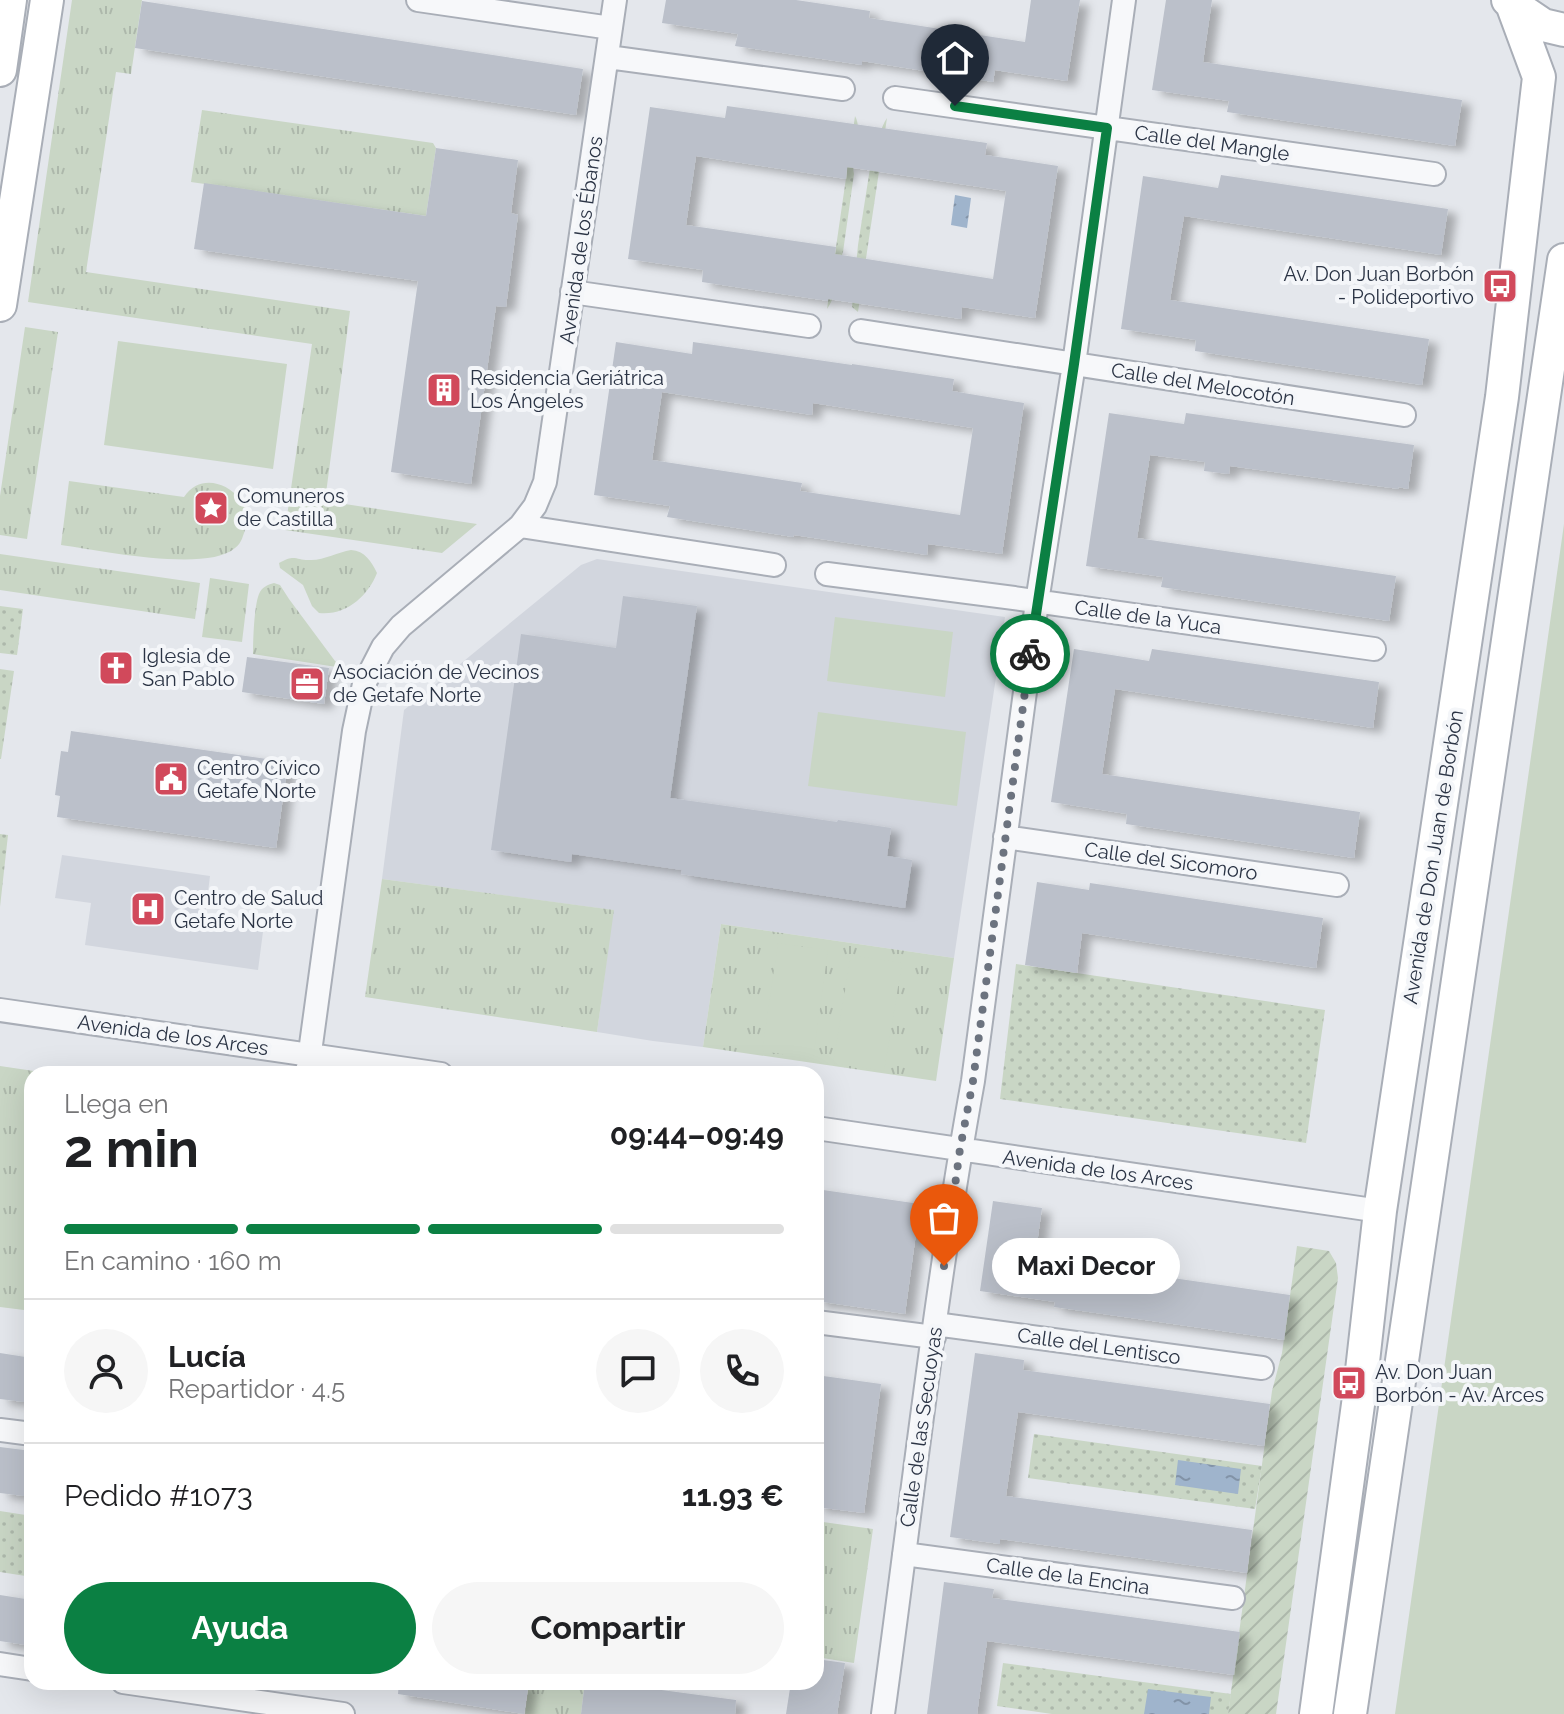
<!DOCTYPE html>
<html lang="es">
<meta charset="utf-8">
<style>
:root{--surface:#fff;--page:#f6f6f6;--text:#202124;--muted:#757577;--line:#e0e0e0;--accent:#0b8043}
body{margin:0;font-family:Raleway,sans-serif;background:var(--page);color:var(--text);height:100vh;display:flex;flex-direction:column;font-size:30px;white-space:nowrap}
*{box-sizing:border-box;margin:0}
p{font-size:26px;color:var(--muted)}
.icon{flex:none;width:44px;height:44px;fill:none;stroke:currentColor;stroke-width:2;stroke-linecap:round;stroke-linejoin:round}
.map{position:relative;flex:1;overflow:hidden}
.panel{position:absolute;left:24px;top:1066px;width:800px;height:624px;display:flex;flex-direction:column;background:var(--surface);border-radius:24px;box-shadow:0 8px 32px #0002}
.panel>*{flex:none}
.pin{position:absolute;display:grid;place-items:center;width:68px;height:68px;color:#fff;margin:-82px -34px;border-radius:50% 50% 50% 0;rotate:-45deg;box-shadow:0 0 8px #0007}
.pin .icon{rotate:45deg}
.courier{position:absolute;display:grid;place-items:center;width:80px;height:80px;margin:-40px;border:6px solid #0b8043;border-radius:50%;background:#fff;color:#222;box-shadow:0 2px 10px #0007}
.bubble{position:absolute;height:56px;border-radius:28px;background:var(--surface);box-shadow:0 8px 32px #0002;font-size:26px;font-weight:700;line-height:56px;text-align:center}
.headline em{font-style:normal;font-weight:700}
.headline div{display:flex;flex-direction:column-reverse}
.headline{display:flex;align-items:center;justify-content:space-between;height:136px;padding:0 40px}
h1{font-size:52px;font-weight:700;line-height:60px}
.bar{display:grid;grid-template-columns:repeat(4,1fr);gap:12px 8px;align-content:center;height:96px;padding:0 40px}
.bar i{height:10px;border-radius:6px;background:var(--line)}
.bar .on{background:var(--accent)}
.bar p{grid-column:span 4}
.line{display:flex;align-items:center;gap:20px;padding:0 40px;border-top:2px solid var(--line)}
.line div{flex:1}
.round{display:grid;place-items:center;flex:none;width:84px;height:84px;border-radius:42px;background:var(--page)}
.button{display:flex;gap:16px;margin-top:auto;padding:16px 40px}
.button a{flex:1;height:92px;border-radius:48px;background:var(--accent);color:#fff;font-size:32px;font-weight:700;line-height:92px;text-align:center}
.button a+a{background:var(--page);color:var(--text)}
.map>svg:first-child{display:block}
</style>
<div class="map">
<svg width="1564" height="1714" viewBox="0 0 1564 1714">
<defs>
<pattern id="grass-dots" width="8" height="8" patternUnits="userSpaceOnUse" patternTransform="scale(2)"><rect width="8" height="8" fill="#c9d6c5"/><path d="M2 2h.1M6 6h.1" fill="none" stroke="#adb8ab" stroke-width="1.8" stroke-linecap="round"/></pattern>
<pattern id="park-tufts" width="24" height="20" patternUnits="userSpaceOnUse" patternTransform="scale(2)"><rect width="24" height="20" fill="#c9d6c5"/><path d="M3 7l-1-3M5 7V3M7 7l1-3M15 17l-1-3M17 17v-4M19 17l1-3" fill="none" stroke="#adb8ab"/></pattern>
<pattern id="garden-furrows" width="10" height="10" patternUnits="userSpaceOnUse" patternTransform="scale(2)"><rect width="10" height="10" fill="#c9d6c5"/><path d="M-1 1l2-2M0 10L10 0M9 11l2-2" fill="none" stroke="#adb8ab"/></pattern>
<pattern id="water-ripples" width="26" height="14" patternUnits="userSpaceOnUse" patternTransform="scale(2)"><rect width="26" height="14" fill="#9fb4cc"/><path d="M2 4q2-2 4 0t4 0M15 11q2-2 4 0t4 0" fill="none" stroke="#8293a7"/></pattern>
<filter id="shadow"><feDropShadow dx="9" dy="5" stdDeviation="4" flood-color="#0004"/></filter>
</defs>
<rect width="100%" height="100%" fill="#e4e7ec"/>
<path fill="#d2d6de" d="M597,559L1005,617L954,958L721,924L703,1047L653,1041L597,1032L613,910L382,879L404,710L581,565Z
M62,855L210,876L205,916L264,924L258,970L85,945L91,903L55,898Z"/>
<path fill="url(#grass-dots)" d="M855,116C864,132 850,156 854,174L843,252C835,271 839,293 827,309Z
M887,118L858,312L852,307L858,245L873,149C880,139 880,128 887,118Z
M0,606L23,609L17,655L0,653Z
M0,669L14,671L1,759H0Z
M0,834L8,835L0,907Z
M1016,964L1325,1010L1306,1143L1000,1099Z
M1034,1434L1262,1466L1255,1509L1028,1478Z
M0,1511L32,1516V1577L0,1572Z
M1003,1663L1231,1694L1228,1714H1052L997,1706Z"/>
<path fill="url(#park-tufts)" d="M72,0H142L131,74L116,72L86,272L350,311L325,501L477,524L442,553L285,530L312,344L28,302Z
M202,110L433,143L436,148L426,216L191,182Z
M25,327L58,332L27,539L0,535V496Z
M69,481L184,497C199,475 225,481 240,499C244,504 248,510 249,515C249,517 246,525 246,527C243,535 242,543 235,548C207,573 98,550 61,545Z
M351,550C365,551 371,561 377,573C368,596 346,616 319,613L312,606L303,585L280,568L279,563C296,553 296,561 311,560C325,560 338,552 351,550Z
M0,554L200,583L195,619L0,590Z
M210,578L249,584L242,642L202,637Z
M274,583L280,585L289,599L335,661L343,668L253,654C253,641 254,606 259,594C262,587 267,585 274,583Z
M382,879L614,910L597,1032L365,997Z
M721,924L954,958L936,1081L703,1047Z
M0,1066L54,1074H32V1311L0,1307Z
M816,1521L873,1529L854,1663L816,1657Z
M529,1682H585L581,1714H525Z"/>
<path fill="url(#garden-furrows)" d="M1297,1246L1329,1251L1336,1263L1338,1278L1276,1714H1228L1272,1391L1282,1353Z"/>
<path fill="#c9d6c5" d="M118,341L287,364L273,469L104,445Z
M1564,524V1714H1395Z
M835,617L953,632L945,697L827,681Z
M818,712L966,732L957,806L808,786Z
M778,943L828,950L813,1059L762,1051Z
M851,955L902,963L884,1071L833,1063Z"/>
<path fill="url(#water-ripples)" d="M955,195L971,198L967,228L951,225Z
M1178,1460L1241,1469L1238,1494L1175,1485Z
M1148,1689L1211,1697L1209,1714H1144Z"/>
<path fill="#bbc0ca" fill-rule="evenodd" filter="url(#shadow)" d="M666,0H796L870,11L869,18L1025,42L1031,0H1080L1067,81L995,70L993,82L862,61V65L735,46L738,34L662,23Z
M1166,0H1212L1203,62L1462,100L1455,146L1227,112L1229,101L1152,90Z
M142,1L583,69L576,115L135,48Z
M727,106L987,143L985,155L1058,166L1035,318L962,307L961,319L828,299V301L702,282L703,270L628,259L650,107L725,118ZM696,156L846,179L847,167L1006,191L993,279L835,254L836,247L686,225Z
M436,148L518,160L511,213L518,215L506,307L496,306L471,484L391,472L418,281L194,249L204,183L426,216Z
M1221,175L1448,209L1441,255L1184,216L1170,300L1429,339L1422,385L1195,351L1196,340L1121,329L1143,176L1218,188Z
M616,342L692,354L693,342L852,365V364L954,379L952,391L1024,403L1002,554L928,544L927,555L794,535L793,537L667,517L670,506L594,495ZM662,392L812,415L813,403L973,428L960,515L800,491L802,483L652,460Z
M1109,413L1184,424L1186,413L1414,445L1408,489L1398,487L1399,489L1230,466L1229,474L1204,471L1205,462L1150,455L1137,538L1396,576L1389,621L1161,587L1163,577L1086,566Z
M623,596L697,606L670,798L837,822L838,820L891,828L887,856L912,860L905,908L681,874L682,870L572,854L571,862L491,850L521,634L616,648Z
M1074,649L1149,661L1152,649L1379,682L1373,728L1115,689L1102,774L1360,812L1354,858L1126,824L1127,814L1051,802Z
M247,657L329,668L324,704L242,692Z
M71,731L288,762L276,848L57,817L60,796L55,795L61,751L68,752Z
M1037,882L1089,890L1090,883L1323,918L1316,968L1082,933L1077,973L1025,965Z
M816,1189L920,1204L905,1314L816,1301Z
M993,1201L1042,1208L1035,1258L1290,1295L1284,1340L1054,1307L1055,1302L980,1291Z
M0,1353L32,1358V1403L0,1399Z
M975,1353L1024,1360L1023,1370L1270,1404L1264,1446L1018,1412L1006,1496L1252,1530L1247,1573L1000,1539V1544L950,1537Z
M816,1375L881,1384L864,1513L816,1507Z
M0,1447L32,1451V1497L0,1493Z
M944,1582L994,1589L992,1598L1240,1632L1234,1675L987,1641L977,1714H927Z
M0,1595L32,1600V1646L0,1641Z
M816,1659L845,1663L837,1714H786L791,1682H816Z
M399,1682H529L524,1714L398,1694Z
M585,1682H602L736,1700L735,1714H581Z"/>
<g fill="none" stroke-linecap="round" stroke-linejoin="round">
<defs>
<path id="street" d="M418,0L611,28
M608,57L843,89
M895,98L1434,174
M572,292L809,326
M861,331L1404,415
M520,526L774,565
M827,574L1014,598L1374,649
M1005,837L1337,885
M0,1010L441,1074
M307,1074L354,731L364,684L383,647L401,626L520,526L535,506L545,482L615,0
M816,1128L1380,1211
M816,1322L934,1337
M935,1324L1262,1368
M0,1430L32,1434
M904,1554L1233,1598
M0,1664L32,1669
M123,1682L343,1714
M883,1714C912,1503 935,1290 973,1081L1037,602L1074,364L1124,0"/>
<path id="secondary" d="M1508,0L1512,4L1543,25L1564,30
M0,70L10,0
M0,305L47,0
M1316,1714L1359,1397L1380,1211L1502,397L1539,77L1512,4
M1350,1714L1564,260"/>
</defs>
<use href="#street" stroke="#a9aeb7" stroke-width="26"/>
<use href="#secondary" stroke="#a9aeb7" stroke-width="36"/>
<use href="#street" stroke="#f7f8fa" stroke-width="22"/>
<use href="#secondary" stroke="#fff" stroke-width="32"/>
</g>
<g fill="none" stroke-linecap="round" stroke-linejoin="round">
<path stroke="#6c737f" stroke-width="8" stroke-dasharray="0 14.4" d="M944,1266L960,1149L973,1081L1030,654"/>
<path stroke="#0b8043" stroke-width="10" d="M955,106L1107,128L1074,364L1030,654"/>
</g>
<defs>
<symbol id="bus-square" viewBox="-11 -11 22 22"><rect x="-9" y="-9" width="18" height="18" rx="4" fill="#d1495b" stroke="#f4f6f9"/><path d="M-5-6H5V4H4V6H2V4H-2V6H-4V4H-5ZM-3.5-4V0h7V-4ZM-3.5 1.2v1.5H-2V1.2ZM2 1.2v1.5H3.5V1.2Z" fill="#fff"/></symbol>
<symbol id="building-square" viewBox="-11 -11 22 22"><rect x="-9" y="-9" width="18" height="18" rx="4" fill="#d1495b" stroke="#f4f6f9"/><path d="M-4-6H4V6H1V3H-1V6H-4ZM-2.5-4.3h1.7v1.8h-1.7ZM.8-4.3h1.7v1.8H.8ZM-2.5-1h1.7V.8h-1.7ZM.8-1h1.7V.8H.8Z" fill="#fff"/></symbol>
<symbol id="sight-square" viewBox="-11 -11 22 22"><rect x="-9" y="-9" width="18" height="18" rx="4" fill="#d1495b" stroke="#f4f6f9"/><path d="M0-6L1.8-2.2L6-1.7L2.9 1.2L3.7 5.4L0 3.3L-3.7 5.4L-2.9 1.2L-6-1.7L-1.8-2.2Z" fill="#fff"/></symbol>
<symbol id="church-square" viewBox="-11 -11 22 22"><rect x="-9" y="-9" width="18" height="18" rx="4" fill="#d1495b" stroke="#f4f6f9"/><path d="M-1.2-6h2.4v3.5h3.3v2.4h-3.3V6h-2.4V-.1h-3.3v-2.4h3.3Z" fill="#fff"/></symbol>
<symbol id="office-square" viewBox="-11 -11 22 22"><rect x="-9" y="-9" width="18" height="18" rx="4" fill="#d1495b" stroke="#f4f6f9"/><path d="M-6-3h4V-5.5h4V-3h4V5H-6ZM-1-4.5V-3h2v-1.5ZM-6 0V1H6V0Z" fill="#fff"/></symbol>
<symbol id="civic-square" viewBox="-11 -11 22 22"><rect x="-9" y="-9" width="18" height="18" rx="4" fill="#d1495b" stroke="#f4f6f9"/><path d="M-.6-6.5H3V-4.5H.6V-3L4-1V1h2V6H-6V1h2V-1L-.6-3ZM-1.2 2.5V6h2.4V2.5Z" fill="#fff"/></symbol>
<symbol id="hospital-square" viewBox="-11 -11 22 22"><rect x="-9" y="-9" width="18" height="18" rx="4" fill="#d1495b" stroke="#f4f6f9"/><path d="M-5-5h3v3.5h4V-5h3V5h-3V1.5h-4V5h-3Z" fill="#fff"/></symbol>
</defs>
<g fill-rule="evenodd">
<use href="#bus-square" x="1480" y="266" width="40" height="40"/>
<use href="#building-square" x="424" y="370" width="40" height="40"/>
<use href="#sight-square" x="191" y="488" width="40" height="40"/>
<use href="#church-square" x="96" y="648" width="40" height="40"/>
<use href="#office-square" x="287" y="664" width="40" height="40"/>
<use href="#civic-square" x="151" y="759" width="40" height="40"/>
<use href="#hospital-square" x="128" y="889" width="40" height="40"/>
<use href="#bus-square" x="1329" y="1363" width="40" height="40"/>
</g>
<g text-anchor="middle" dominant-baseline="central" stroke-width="8" stroke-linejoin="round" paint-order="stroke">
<g font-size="20" fill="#2b3445" stroke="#f4f6f9">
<text transform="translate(1212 143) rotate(8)">Calle del Mangle</text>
<text transform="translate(581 240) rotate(-82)">Avenida de los Ébanos</text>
<text transform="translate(1203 384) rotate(9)">Calle del Melocotón</text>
<text transform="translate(1148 617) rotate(8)">Calle de la Yuca</text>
<text transform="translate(1433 857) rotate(-81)">Avenida de Don Juan de Borbón</text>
<text transform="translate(1171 861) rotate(8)">Calle del Sicomoro</text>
<text transform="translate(173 1035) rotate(8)">Avenida de los Arces</text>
<text transform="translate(1098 1170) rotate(8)">Avenida de los Arces</text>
<text transform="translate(1099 1346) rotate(8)">Calle del Lentisco</text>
<text transform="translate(921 1427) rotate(-82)">Calle de las Secuoyas</text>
<text transform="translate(1068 1576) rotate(8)">Calle de la Encina</text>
</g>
<g font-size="20" fill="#2b3445" stroke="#f4f6f9" text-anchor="start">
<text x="1474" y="274" text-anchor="end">Av. Don Juan Borbón<tspan x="1474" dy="23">- Polideportivo</tspan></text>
<text x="470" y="378">Residencia Geriátrica<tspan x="470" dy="23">Los Ángeles</tspan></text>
<text x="237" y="496">Comuneros<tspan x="237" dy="23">de Castilla</tspan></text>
<text x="142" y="656">Iglesia de<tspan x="142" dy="23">San Pablo</tspan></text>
<text x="333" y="672">Asociación de Vecinos<tspan x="333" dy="23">de Getafe Norte</tspan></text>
<text x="197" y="768">Centro Cívico<tspan x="197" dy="23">Getafe Norte</tspan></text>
<text x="174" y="898">Centro de Salud<tspan x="174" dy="23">Getafe Norte</tspan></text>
<text x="1375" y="1372">Av. Don Juan<tspan x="1375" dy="23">Borbón - Av. Arces</tspan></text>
</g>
</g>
</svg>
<div class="pin" style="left:944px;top:1266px;background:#ea580c"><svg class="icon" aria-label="bag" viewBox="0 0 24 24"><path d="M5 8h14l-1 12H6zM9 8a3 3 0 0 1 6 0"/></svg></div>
<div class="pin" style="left:955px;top:106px;background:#1f2937"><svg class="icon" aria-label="home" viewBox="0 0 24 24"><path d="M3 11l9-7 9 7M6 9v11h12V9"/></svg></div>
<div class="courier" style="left:1030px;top:654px"><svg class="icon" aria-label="bike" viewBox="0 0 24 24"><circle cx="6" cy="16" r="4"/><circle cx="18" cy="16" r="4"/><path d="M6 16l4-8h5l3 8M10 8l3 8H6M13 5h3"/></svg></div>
<div class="bubble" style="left:992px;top:1238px;width:188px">Maxi Decor</div>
<section class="panel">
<div class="headline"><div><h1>2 min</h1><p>Llega en</p></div><em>09:44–09:49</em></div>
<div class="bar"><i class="on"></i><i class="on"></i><i class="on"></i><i></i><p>En camino · 160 m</p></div>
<div class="line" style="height:144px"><a class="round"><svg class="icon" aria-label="person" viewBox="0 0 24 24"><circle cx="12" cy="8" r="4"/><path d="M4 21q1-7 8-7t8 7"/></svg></a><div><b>Lucía</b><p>Repartidor · 4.5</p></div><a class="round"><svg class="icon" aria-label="chat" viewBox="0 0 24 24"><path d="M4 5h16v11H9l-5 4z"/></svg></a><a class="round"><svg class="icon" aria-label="phone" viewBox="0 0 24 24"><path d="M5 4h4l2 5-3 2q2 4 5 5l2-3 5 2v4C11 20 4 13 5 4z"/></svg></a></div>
<div class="line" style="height:104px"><div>Pedido #1073</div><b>11.93 €</b></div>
<div class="button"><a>Ayuda</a><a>Compartir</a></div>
</section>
</div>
